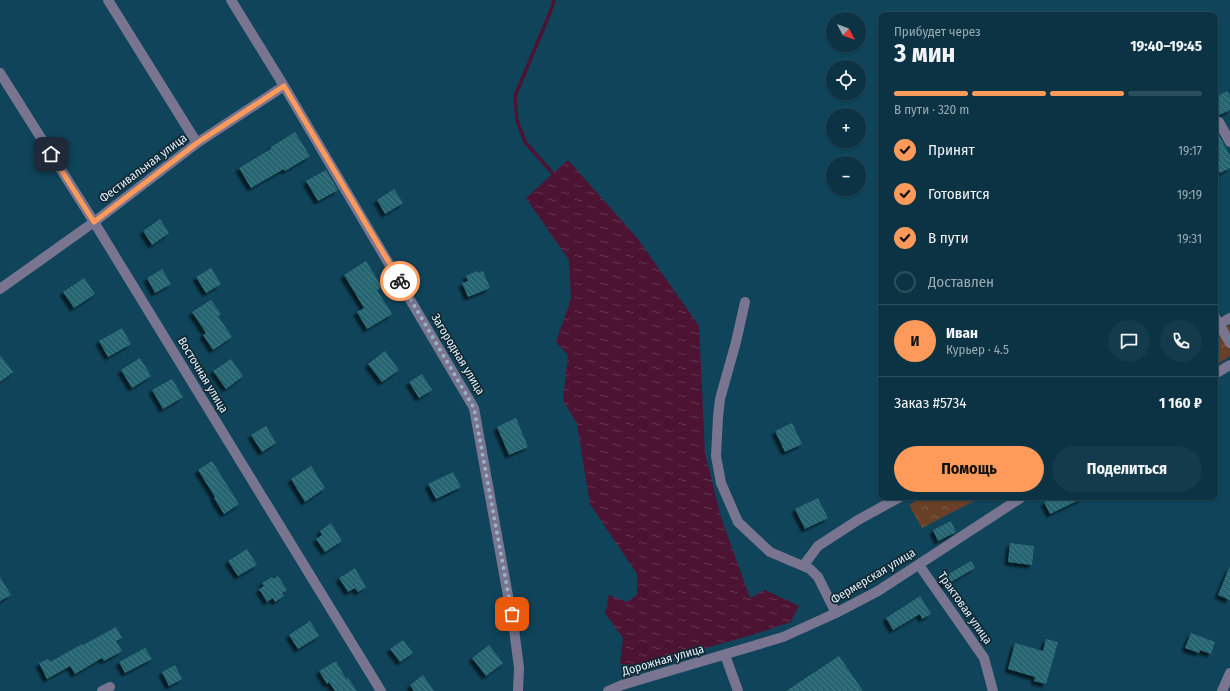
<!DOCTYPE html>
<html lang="ru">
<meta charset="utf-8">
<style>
:root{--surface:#0b3344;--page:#143b4b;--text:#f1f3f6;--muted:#9aaab2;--line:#2b4e5d;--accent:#ff9a5b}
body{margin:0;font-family:"Fira Sans Condensed",sans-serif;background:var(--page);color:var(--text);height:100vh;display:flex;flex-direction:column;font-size:15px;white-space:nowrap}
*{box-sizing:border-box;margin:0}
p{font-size:13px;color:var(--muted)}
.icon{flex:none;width:22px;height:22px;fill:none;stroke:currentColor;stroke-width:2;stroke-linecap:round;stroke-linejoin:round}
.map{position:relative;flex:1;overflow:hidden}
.drawer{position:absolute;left:878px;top:12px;width:340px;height:488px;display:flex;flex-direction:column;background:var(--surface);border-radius:8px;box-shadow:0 1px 3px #0004,0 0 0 1px var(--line)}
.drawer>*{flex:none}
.needle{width:26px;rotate:131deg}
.buttons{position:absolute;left:826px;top:12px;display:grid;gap:8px}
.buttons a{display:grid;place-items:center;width:40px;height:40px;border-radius:50%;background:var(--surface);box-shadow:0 1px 3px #0004,0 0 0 1px var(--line);font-size:20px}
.pin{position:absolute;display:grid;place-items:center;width:34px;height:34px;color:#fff;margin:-17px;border-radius:8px;box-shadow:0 2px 6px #0006}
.courier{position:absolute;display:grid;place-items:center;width:40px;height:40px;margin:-20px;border:3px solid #ff9a5b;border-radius:50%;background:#fff;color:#222;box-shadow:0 1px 5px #0007}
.overview em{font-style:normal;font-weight:700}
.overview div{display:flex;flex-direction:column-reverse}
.overview{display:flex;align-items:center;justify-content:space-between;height:68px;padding:0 16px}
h1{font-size:26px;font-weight:700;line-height:30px}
.bar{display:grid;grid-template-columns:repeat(4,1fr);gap:6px 4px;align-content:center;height:48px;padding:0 16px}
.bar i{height:5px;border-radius:3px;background:var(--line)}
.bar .current{background:var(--accent)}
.bar p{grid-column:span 4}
.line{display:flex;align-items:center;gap:10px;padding:0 16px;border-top:1px solid var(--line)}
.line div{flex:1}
.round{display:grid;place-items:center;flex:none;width:42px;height:42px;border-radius:21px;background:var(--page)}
ol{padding:0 16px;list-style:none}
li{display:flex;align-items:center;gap:12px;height:44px}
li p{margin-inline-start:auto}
li .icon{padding:4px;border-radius:50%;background:var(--accent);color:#111;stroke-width:4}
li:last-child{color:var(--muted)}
li i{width:22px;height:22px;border:2px solid var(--line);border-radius:50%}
.cta{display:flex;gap:8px;margin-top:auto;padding:8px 16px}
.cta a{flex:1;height:46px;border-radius:24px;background:var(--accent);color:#111;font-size:16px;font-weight:700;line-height:46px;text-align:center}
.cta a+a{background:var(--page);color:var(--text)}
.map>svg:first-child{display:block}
</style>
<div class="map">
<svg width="1230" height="691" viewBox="0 0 1230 691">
<defs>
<pattern id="forest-crowns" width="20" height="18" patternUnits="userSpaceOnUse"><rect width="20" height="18" fill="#684027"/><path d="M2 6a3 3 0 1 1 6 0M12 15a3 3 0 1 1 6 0" fill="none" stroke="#7d5c47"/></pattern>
<pattern id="water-ripples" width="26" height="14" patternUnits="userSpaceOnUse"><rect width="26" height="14" fill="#4c1432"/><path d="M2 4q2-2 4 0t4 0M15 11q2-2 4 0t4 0" fill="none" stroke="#653751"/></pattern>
<pattern id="building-back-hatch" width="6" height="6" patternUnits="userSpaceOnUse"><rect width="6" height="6" fill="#286672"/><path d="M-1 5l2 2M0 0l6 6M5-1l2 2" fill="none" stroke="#477c87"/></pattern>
<filter id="shadow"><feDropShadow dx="-3.5" dy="3.5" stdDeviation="1" flood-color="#0009"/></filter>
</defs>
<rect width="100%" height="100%" fill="#0f445a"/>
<path fill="url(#forest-crowns)" d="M1230,325V356L1215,366V334Z
M923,497H982L922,528L909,505Z"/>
<path fill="url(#water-ripples)" d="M568,160L638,239L699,326L705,453L721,517L750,598L765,590L799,606L791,622L755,634L644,666L620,664L623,638L605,613L609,595L627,602L637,595V574L590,504L577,424L563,400L568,355L556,342L571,299L569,260L526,198Z"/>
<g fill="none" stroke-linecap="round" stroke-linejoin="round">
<path stroke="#4c1432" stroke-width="3.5" d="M554,0L552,8L515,96L517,120L525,142L555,176"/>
</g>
<path fill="url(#building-back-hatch)" filter="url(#shadow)" d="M1227,91L1230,96V110L1215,117V98Z
M1215,128L1230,156V168L1220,173L1215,164Z
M295,132L310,156L285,171L284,169L251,188L239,168L271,149V147Z
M326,170L338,190L318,201L306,181Z
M394,189L403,203L385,214L377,200Z
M160,219L169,233L152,245L143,231Z
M366,261L382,287L377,290L392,314L367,329L357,312L364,308L344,275Z
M211,268L221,284L206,293L196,277Z
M162,269L171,284L155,293L147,278Z
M477,271V273L483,271L490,288L468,297L462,283L468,281L466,276Z
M84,278L95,294L74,308L63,292Z
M211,300L221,314L218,316L232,337L213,350L203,335L206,333L192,312Z
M122,328L131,344L108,357L99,341Z
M385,351L399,370L382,382L368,364Z
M0,355L13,372L0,382Z
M140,358L151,376L132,388L121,370Z
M231,359L243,376L226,389L213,371Z
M422,374L432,390L419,398L409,382Z
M172,379L183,397L163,409L152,390Z
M516,418L528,447L509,455L497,427Z
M792,423L802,444L785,452L775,431Z
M266,426L276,443L262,452L251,435Z
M212,461L239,504L224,514L214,498L215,497L198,470Z
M311,466L325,488L305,502L291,479Z
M453,472L461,487L436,499L428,484Z
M1055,497H1085L1050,514L1044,502Z
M818,498L828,518L805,529L795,509Z
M951,521L956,532L938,541L933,530Z
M331,523L342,541L325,552L316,539L322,535L320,531Z
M1010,543L1034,546L1032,565L1008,562Z
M247,549L257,565L238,576L228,561Z
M971,561L975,568L944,586L940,579Z
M1230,566V600L1218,595Z
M355,568L366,587L358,592L355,588L348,592L339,578Z
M278,576L287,590L282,593L284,596L275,602L273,598L267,602L259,589L264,586L262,583L272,577L273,579Z
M0,577L11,595L0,601Z
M920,596L931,614L922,619L920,614L893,630L886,618Z
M310,621L319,636L298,649L289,635Z
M116,627L122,638L116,641L122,651L104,661L102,658L75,674L70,666L47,679L39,663L48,659L50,662L82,644L83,645Z
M1191,633L1215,642L1211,654L1200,650L1199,653L1185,648Z
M1046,639L1058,642L1046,684L1034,681L1035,677L1008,669L1015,643L1043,651Z
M403,640L413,653L400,662L390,649Z
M489,645L503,663L486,676L472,658Z
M145,648L152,659L125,673L119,662Z
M839,656L863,691H786Z
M336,661L346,679L348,678L357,691H335L329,682L327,684L319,671Z
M175,665L182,679L169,686L162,672Z
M423,675L434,691H414L410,685Z"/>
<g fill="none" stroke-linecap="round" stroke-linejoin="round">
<path stroke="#797590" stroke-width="10" d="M108,0L197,143
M231,0L284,86L474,408L514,629L519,668L518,691
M0,73L94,222L381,691
M1219,122L1230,142
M0,289L94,222L197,143L284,86
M745,302L736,342L720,399L718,417L716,456L721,483L738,522L770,552L810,569L818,577L836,613
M1215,317L1230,343
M1215,327L1230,318
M1215,374L1230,365
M919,565L984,658L993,691
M803,566L818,546L858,520L900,497
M725,655L738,691
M102,691L110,687
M608,691L622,685L783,637L836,613L878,591L1022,497
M1222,691L1230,673"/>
</g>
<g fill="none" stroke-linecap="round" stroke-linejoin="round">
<path stroke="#95b5c4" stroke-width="4" stroke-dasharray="0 7.2" d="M400,281L474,408L512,614"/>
<path stroke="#ff9a5b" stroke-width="5" d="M51,154L94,222L197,143L284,86L400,281"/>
</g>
<g text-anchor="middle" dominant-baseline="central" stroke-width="3.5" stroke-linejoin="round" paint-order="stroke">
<g font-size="12" fill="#ddf2fd" stroke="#132832">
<text transform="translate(143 168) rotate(-37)">Фестивальная улица</text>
<text transform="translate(458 354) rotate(59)">Загородная улица</text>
<text transform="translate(203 375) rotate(59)">Восточная улица</text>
<text transform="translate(873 576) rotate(-31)">Фермерская улица</text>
<text transform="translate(965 608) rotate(55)">Трактовая улица</text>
<text transform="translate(663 660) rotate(-16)">Дорожная улица</text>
</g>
</g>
</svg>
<div class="buttons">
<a><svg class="needle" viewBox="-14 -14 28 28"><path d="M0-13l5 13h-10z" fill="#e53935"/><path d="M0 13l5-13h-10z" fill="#9aaab2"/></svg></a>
<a><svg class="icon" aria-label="locate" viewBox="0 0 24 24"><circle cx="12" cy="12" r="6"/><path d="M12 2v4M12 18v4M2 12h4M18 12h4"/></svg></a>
<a>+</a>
<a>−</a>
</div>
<div class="pin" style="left:512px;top:614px;background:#ea580c"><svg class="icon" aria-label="bag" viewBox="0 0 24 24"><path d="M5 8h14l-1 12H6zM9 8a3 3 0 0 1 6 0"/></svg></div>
<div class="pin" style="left:51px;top:154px;background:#1f2937"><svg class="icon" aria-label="home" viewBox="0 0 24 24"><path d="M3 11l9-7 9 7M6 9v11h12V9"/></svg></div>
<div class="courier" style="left:400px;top:281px"><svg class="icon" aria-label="bike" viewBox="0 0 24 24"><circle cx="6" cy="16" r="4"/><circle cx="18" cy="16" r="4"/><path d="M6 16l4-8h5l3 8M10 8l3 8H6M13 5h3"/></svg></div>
<section class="drawer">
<div class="overview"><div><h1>3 мин</h1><p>Прибудет через</p></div><em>19:40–19:45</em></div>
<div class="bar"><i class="current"></i><i class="current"></i><i class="current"></i><i></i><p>В пути · 320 m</p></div>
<ol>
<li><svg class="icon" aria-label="check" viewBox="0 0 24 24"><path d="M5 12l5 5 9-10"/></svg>Принят<p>19:17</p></li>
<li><svg class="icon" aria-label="check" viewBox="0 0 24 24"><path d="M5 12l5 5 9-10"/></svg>Готовится<p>19:19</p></li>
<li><svg class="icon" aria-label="check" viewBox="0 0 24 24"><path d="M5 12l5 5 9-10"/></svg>В пути<p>19:31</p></li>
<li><i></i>Доставлен</li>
</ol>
<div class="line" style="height:72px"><b class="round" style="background:var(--accent);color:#111">И</b><div><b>Иван</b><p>Курьер · 4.5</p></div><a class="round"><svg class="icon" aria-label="chat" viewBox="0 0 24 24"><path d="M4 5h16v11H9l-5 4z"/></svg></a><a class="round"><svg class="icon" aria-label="phone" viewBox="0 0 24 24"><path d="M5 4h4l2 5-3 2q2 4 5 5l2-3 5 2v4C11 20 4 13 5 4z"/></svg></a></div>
<div class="line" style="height:52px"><div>Заказ #5734</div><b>1 160 ₽</b></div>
<div class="cta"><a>Помощь</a><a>Поделиться</a></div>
</section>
</div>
